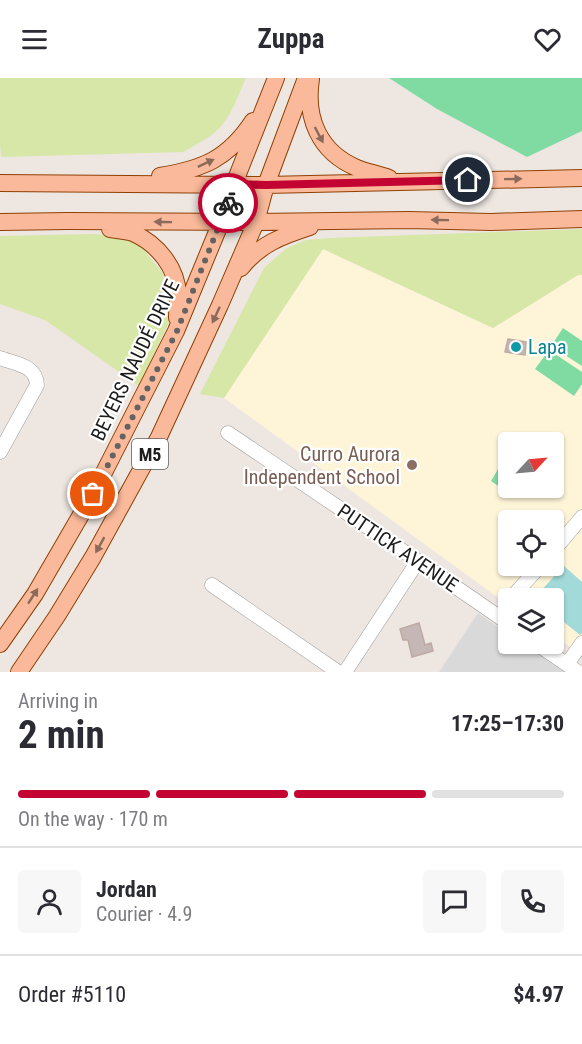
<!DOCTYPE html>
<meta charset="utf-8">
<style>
:root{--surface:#fff;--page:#f7f7f7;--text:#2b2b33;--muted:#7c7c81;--line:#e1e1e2;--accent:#c30432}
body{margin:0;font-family:"Roboto Condensed",sans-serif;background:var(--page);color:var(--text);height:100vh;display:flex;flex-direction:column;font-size:22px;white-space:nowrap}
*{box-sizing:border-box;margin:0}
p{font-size:20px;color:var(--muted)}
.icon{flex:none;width:33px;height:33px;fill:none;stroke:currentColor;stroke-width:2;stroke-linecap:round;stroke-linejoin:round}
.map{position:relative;height:594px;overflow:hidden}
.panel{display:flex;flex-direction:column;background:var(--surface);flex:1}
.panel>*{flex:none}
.needle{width:39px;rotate:64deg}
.buttons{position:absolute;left:498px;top:354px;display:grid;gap:12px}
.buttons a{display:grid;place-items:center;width:66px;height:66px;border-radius:6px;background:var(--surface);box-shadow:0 2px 4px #0004;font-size:30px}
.pin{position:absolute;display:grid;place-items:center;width:51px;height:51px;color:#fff;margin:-26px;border:3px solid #fff;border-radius:50%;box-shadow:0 2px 6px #0007}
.courier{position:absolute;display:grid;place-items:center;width:60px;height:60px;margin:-30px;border:4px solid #c30432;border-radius:50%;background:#fff;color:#222;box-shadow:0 2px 8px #0007}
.summary em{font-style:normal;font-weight:700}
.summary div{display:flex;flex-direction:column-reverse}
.summary{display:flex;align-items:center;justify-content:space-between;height:102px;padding:0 18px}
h1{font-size:39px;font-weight:700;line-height:45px}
.bar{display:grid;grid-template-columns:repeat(4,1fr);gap:9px 6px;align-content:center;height:72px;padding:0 18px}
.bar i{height:8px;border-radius:4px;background:var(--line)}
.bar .selected{background:var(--accent)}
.bar p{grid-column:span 4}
.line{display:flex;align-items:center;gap:15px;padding:0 18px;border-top:2px solid var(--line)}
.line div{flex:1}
.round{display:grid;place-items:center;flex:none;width:63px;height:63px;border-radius:6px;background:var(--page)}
header{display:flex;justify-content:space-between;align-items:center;height:78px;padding:0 18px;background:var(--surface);font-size:27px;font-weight:700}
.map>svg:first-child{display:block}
</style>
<header><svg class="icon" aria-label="menu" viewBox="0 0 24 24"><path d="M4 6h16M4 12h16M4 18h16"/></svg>Zuppa<svg class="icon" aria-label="heart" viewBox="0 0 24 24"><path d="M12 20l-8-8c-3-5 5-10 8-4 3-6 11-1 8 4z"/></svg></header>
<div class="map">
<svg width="582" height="594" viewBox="0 0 582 594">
<rect width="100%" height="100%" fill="#ede6e1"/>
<path fill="#dad9d9" d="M478,535L508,556V566H523L565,594H439Z"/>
<path fill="#fef5d9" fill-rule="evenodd" d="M323,171L493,250L578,197H582V577L554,558V520H508V527L224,320ZM508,364H554V410H508ZM508,442H554V488H508Z"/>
<path fill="#d6e7a7" d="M0,0H246C239,15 233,34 222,47C212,59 197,66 183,74L1,79L0,65Z
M582,151V197H578L493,250L323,171L224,320L200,316L264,190L287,170L306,162L331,160Z
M93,156L113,158L139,166L162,194L167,212L170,242L139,308L45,242L0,226V158Z"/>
<path fill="#80dba2" d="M389,0H582V53L527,79L437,31Z
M563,250L582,263V288L551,268Z
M549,272L582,294V306L574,318L535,291Z
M508,374V398L501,410L491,403Z"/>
<path fill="#a2dada" d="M564,488L582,504V555L580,557L554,536V520H534Z"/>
<path fill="#c4b7b5" stroke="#bea9a4" stroke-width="1.5" d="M508,261L526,264L525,277L505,274Z
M419,545L425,567L431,565L433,573L412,579L408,562H403L400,551Z"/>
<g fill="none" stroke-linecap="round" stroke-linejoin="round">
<defs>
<path id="minor" d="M0,280C16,286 36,287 37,307L0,374
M228,355L418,483L508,545
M554,472L582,439
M212,507L338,594
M511,520L540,488
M537,566L578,594
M567,586L582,565
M345,594L418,483"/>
<path id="major" d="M311,1C305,40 319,74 357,90C367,94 378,96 389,100
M160,98C203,91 228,81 253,43
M0,105L266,107L582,100
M0,144L68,143L256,144L409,142L491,144L582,141
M110,151C118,152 127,153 133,155C158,166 177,190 178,217C178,225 177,233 177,240
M241,190C260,166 282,158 310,149
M0,566L35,516L93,416L176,253L221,144L234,106L276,0
M19,594L57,538L93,479L159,359L220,227L256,144L266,107L306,0"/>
</defs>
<use href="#minor" stroke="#9d9d9d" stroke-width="15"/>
<use href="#major" stroke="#904003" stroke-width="18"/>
<use href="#minor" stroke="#fff" stroke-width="14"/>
<use href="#major" stroke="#fab99a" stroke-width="16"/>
</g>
<defs><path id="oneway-solid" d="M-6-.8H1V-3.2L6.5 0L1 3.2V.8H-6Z" transform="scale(1.5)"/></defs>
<g fill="#8b6a5b">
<use href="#oneway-solid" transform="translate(319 57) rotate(62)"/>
<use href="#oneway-solid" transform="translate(206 85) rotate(-25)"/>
<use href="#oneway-solid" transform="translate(513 101) rotate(-1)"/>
<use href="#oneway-solid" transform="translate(440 142) rotate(-179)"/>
<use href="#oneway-solid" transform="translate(163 144) rotate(-179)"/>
<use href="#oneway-solid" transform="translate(216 237) rotate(115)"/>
<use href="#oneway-solid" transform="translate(100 467) rotate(119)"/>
<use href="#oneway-solid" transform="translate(33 518) rotate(-57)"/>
</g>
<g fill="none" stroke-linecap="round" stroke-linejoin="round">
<path stroke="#656361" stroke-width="6" stroke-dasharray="0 10.8" d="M93,416L177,253L228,125"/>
<path stroke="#c30432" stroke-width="8" d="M228,125L234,106L266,107L468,102"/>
</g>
<circle fill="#0f9aa8" stroke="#fff" stroke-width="2" cx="516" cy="269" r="6"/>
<circle fill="#8d6e63" stroke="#fff" stroke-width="2" cx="412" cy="387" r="6"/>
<g text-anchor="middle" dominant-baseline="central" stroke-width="4.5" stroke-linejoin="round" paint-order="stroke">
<rect fill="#fff" stroke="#606060" stroke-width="1.5" x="132" y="361" width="36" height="30" rx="4.5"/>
<g font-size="18" font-weight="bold" fill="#1c1c1c">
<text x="150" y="376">M5</text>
</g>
<g font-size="20" fill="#0d838f" stroke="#fff" text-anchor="start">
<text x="528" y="269">Lapa</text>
</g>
<g font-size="20" fill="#1c1c1c" stroke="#fff">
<text transform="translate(135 282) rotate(-64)">BEYERS NAUDÉ DRIVE</text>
<text transform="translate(398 470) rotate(34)">PUTTICK AVENUE</text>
</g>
<g font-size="20" fill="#785e54" stroke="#fff" text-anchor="end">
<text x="400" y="376">Curro Aurora<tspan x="400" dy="23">Independent School</tspan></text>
</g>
</g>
</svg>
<div class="buttons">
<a><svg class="needle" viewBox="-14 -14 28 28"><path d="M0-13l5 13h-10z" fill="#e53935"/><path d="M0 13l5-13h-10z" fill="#7c7c81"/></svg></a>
<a><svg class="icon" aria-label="locate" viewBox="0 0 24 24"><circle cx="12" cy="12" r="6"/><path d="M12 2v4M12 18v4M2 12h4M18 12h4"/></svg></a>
<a><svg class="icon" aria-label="layers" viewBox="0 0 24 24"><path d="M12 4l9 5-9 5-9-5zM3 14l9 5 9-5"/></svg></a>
</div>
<div class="pin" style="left:93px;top:416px;background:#ea580c"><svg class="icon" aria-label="bag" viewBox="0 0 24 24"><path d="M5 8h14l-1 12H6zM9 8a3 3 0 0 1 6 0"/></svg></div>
<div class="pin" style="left:468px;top:102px;background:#1f2937"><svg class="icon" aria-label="home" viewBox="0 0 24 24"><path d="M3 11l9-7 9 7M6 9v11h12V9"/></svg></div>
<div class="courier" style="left:228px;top:125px"><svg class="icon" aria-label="bike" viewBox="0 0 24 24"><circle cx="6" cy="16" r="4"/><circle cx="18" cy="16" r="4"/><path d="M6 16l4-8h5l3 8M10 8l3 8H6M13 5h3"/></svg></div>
</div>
<section class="panel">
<div class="summary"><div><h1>2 min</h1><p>Arriving in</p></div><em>17:25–17:30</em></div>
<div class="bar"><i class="selected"></i><i class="selected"></i><i class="selected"></i><i></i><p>On the way · 170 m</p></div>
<div class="line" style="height:108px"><a class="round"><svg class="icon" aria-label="person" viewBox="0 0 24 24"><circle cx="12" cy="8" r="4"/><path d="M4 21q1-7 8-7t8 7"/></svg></a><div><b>Jordan</b><p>Courier · 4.9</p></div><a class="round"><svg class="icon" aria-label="chat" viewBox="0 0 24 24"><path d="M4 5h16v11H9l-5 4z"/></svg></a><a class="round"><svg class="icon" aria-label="phone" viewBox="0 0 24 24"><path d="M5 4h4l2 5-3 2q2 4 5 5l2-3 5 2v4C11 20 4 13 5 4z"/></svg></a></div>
<div class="line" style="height:78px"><div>Order #5110</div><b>$4.97</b></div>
</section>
